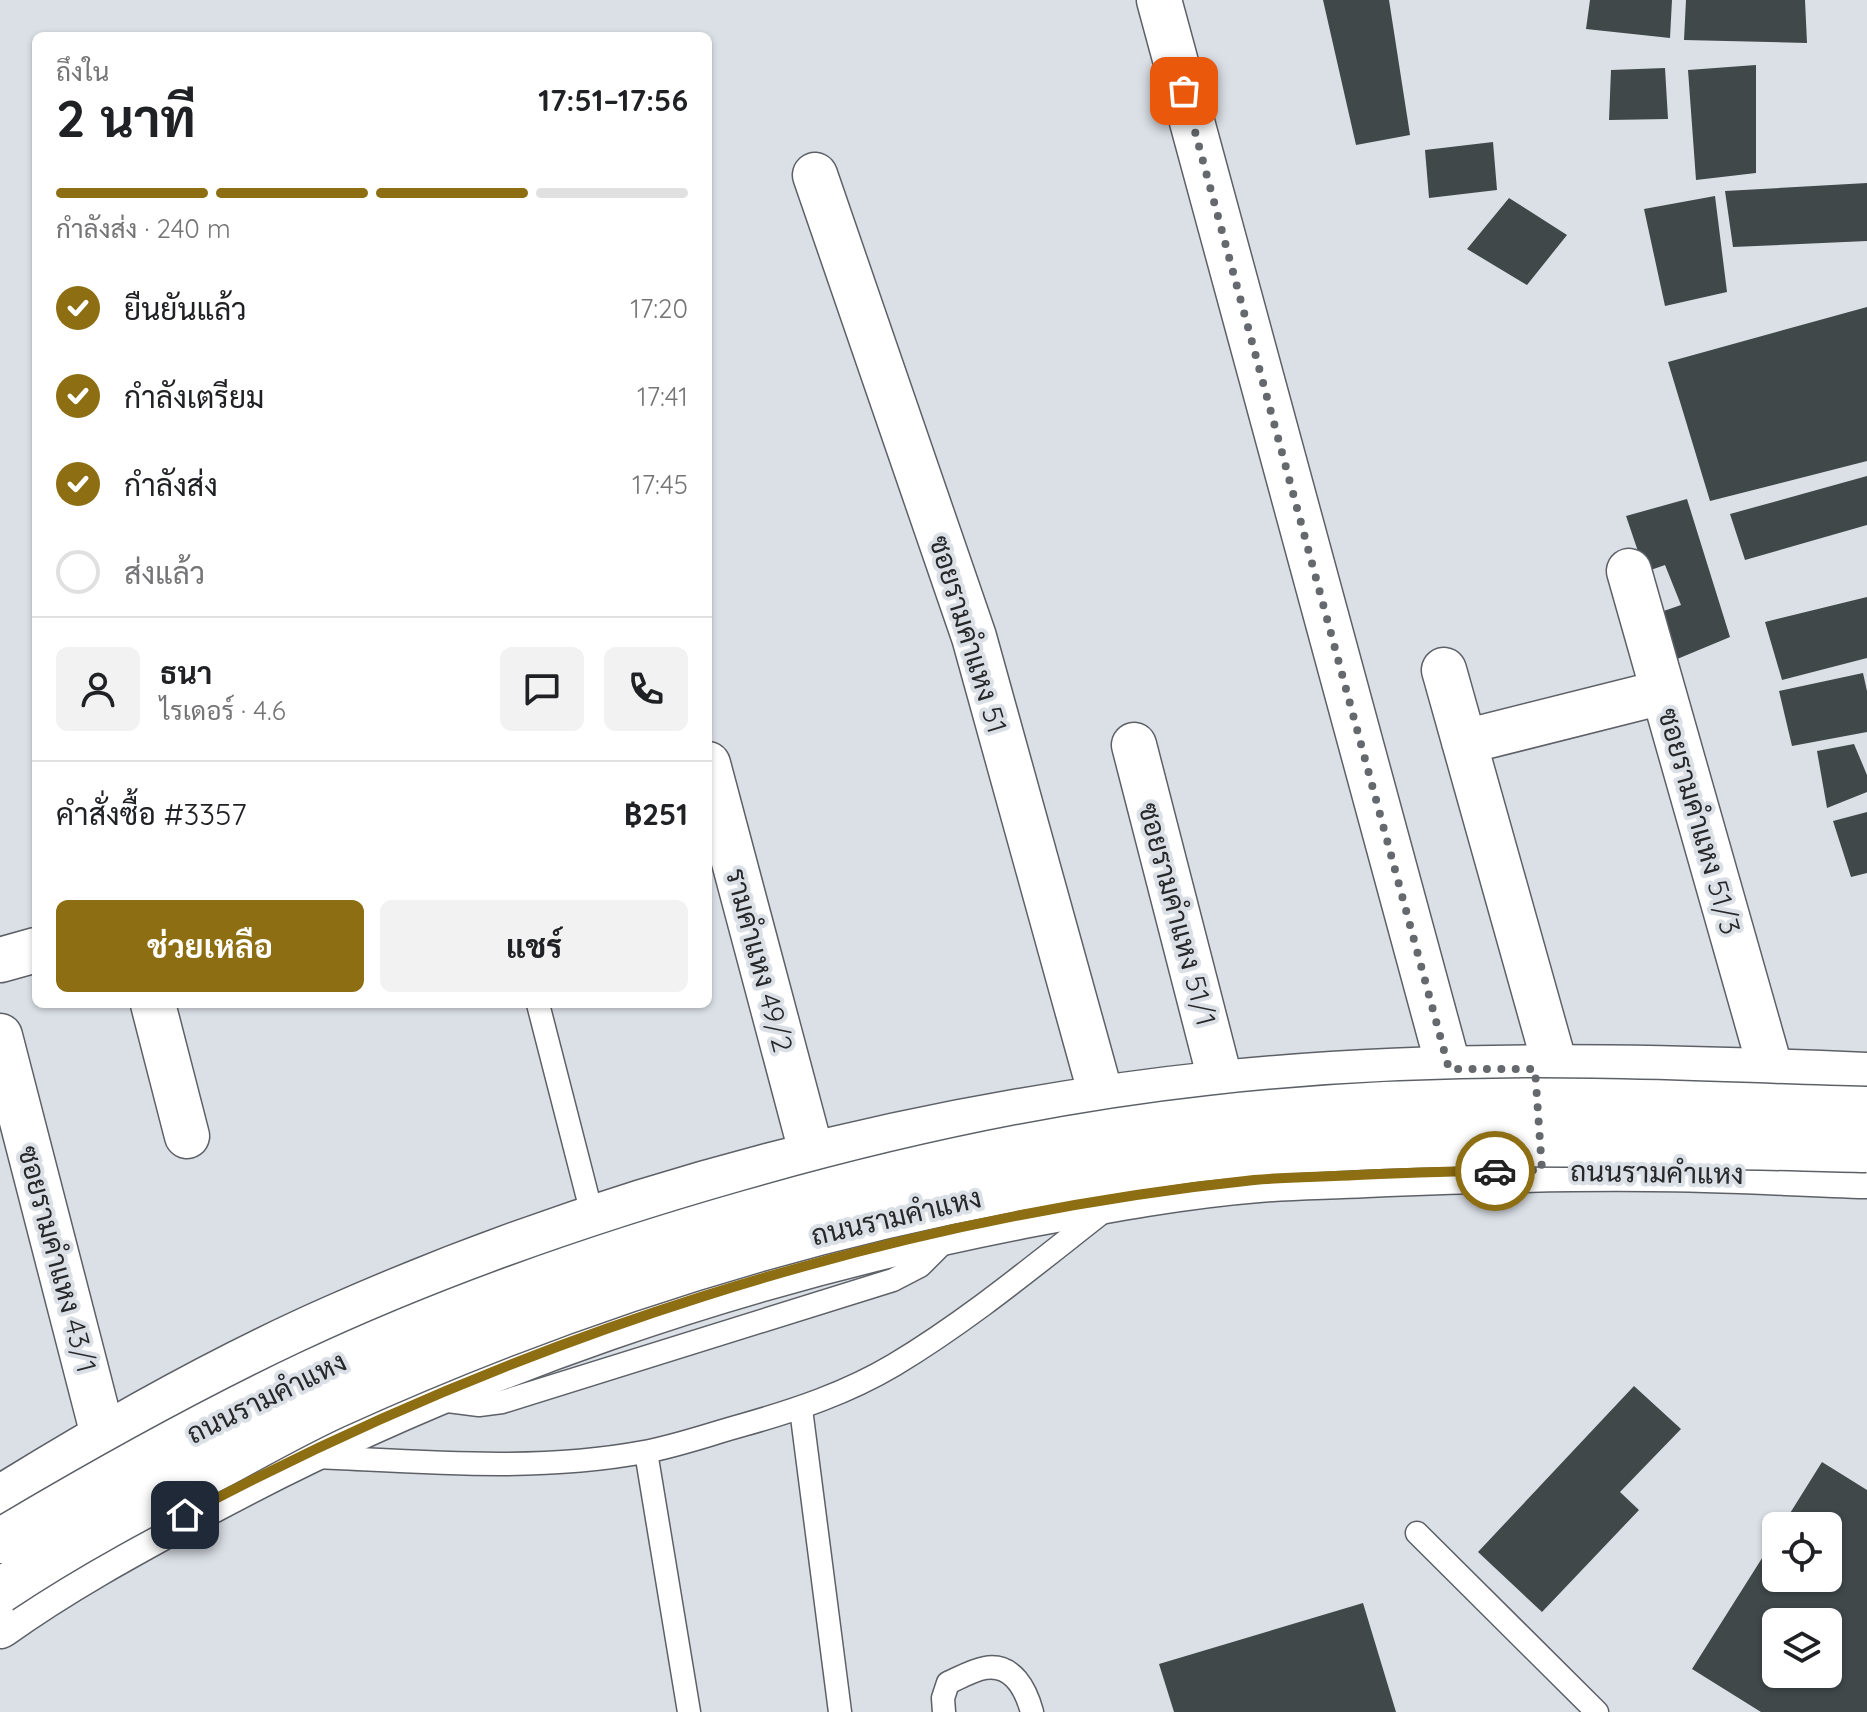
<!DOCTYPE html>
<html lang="th">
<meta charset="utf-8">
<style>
:root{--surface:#fff;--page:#f2f2f2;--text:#202124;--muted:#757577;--line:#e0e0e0;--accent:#8e6e12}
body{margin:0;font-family:Quicksand,Sarabun,sans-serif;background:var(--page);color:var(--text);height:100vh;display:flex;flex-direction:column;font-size:30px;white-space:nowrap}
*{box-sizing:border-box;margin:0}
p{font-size:26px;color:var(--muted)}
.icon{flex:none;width:44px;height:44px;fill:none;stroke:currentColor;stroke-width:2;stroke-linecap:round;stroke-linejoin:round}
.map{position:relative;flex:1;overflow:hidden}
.sheet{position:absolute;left:32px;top:32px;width:680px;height:976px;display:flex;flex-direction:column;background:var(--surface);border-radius:12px;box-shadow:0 2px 6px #0004}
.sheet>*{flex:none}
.fabs{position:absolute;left:1762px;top:1512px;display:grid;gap:16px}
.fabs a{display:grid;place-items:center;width:80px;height:80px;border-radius:12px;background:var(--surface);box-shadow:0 2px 6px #0004;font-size:40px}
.pin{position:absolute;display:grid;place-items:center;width:68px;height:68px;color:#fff;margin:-34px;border-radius:16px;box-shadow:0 4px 12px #0006}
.courier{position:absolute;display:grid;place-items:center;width:80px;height:80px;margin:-40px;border:6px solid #8e6e12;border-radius:50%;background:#fff;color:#222;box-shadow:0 2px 10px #0007}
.summary em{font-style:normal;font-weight:700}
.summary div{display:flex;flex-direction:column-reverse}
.summary{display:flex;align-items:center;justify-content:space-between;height:136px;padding:0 24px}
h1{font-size:52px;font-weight:700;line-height:60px}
.bar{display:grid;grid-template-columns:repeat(4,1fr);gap:12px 8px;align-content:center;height:96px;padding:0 24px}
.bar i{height:10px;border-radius:6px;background:var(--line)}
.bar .selected{background:var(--accent)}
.bar p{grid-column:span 4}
.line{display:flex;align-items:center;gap:20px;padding:0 24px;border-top:2px solid var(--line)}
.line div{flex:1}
.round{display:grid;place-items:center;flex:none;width:84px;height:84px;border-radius:12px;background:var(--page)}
ol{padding:0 24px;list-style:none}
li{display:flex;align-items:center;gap:24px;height:88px}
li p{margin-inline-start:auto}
li .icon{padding:8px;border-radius:50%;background:var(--accent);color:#fff;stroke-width:4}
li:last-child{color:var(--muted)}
li i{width:44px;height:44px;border:4px solid var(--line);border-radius:50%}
.primary-button{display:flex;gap:16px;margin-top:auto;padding:16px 24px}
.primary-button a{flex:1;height:92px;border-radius:12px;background:var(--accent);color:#fff;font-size:32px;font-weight:700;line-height:92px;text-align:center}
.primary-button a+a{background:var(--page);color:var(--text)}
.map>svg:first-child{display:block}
</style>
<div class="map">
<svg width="1867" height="1712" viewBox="0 0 1867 1712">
<rect width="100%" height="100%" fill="#dbe0e7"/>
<path fill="#40484a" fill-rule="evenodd" d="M1323,0H1389L1410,135L1356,145Z
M1590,0H1672L1670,38L1586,29Z
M1686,0H1805L1807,43L1684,40Z
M1756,65V173L1696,180L1688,70Z
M1665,68L1668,119L1609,120L1611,70Z
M1493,142L1497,190L1429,198L1425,150Z
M1867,183V241L1733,247L1725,191Z
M1715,196L1727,292L1665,306L1644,209Z
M1509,198L1567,235L1527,285L1467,249Z
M1867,307V461L1710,501L1668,362Z
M1867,476V525L1745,560L1730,514Z
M1687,499L1730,637L1670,662L1655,614L1681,605L1665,565L1645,572L1626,516Z
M1867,597V658L1782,680L1765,622Z
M1863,673L1867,691V732L1792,746L1779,691Z
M1854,744L1867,775V792L1827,808L1817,751Z
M1867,812V873L1851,877L1833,821Z
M1634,1386L1681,1429L1620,1492L1639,1510L1542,1612L1478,1552Z
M1822,1462L1867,1490V1712H1761L1692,1669L1776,1536V1578H1828V1526H1782ZM1776,1622H1828V1674H1776Z
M1363,1603L1396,1712H1174L1159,1664Z"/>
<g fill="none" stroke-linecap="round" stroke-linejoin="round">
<defs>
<path id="lane" d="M538,1004L593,1218
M440,1400L479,1405L502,1402L893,1280L920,1266L948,1238
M801,1409L840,1712
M646,1452L689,1712
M318,1457C426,1462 537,1472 644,1452C677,1446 710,1434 743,1425C796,1410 847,1393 894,1365C969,1320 1036,1264 1104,1211
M1417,1533L1597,1712
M944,1712L943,1698L948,1683C959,1678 973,1670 985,1668C1013,1663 1026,1690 1032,1712"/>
<path id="street" d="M1159,0L1449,1069
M815,175L974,637L1102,1099
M1629,571L1771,1071
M1444,670L1556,1069
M1464,742L1663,692
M1134,745L1221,1083
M708,764L812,1155
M0,960L36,950
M153,1004L187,1136"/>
<path id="secondary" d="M0,1036L103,1435"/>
<path id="primary" d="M0,1498C108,1431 219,1368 335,1317C615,1193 918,1115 1222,1083C1435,1061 1653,1066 1867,1075
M0,1626C64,1580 133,1543 203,1505C461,1366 746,1269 1034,1214C1108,1200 1183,1186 1258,1180C1294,1177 1330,1177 1366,1175C1461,1171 1556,1168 1651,1169C1723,1169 1795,1174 1867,1176"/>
</defs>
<use href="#lane" stroke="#5d6167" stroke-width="25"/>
<use href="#street" stroke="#5d6167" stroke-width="47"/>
<use href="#secondary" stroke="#5d6167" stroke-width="47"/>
<use href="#primary" stroke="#5d6167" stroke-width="47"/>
<use href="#lane" stroke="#fff" stroke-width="22"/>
<use href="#street" stroke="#fff" stroke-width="44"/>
<use href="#secondary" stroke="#fff" stroke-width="44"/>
<use href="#primary" stroke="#fff" stroke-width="44"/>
<defs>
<path id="primary-bridge" d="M0,1541C101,1481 204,1423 310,1373C452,1306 600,1255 751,1212C901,1169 1056,1135 1211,1118C1337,1104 1466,1099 1593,1101C1684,1102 1776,1107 1867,1109
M0,1591C70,1544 146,1504 222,1465C259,1445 296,1424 335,1406C575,1297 832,1216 1093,1176C1135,1169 1177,1161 1220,1157C1435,1137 1651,1145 1867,1150"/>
</defs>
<use href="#primary-bridge" stroke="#5d6167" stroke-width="47" stroke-linecap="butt"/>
<use href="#primary-bridge" stroke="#fff" stroke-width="44"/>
</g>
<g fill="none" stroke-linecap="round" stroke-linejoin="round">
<path stroke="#65686c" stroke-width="8" stroke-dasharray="0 14.4" d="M1184,91L1449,1069H1535L1542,1170L1495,1171"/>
<path stroke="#8e6e12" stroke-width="10" d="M185,1515C515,1339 882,1219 1254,1180C1288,1177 1323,1177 1357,1175C1403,1173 1449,1171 1495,1171"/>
</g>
<g text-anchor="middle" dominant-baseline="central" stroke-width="8" stroke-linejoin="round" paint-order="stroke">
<g font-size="28" fill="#26282a" stroke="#dbe0e7">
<text transform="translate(969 634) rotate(73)">ซอยรามคำแหง 51</text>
<text transform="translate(1700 821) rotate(74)">ซอยรามคำแหง 51/3</text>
<text transform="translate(1178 914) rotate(75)">ซอยรามคำแหง 51/1</text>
<text transform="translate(760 960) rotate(75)">รามคำแหง 49/2</text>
<text transform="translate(1657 1172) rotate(1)">ถนนรามคำแหง</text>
<text transform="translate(896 1216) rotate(-13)">ถนนรามคำแหง</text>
<text transform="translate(58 1259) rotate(75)">ซอยรามคำแหง 43/1</text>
<text transform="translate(266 1397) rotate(-26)">ถนนรามคำแหง</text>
</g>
</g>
</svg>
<div class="fabs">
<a><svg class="icon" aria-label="locate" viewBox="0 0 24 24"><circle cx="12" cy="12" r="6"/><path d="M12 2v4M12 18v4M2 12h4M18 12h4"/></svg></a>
<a><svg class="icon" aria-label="layers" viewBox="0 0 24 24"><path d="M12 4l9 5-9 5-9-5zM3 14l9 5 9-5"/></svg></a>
</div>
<div class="pin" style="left:1184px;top:91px;background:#ea580c"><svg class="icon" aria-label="bag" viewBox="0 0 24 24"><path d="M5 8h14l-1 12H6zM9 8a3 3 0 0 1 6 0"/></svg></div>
<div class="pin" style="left:185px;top:1515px;background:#1f2937"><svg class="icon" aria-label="home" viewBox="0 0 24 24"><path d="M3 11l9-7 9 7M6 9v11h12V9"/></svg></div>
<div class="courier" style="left:1495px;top:1171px"><svg class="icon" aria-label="car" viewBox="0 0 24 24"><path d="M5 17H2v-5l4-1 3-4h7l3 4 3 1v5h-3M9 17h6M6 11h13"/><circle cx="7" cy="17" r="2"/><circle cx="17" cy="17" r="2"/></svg></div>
<section class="sheet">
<div class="summary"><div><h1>2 นาที</h1><p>ถึงใน</p></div><em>17:51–17:56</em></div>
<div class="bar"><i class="selected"></i><i class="selected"></i><i class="selected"></i><i></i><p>กำลังส่ง · 240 m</p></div>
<ol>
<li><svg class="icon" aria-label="check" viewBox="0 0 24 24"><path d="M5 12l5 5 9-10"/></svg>ยืนยันแล้ว<p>17:20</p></li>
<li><svg class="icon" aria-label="check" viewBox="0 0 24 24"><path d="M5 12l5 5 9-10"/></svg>กำลังเตรียม<p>17:41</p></li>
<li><svg class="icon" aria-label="check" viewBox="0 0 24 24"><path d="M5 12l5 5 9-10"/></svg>กำลังส่ง<p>17:45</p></li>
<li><i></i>ส่งแล้ว</li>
</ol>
<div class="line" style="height:144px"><a class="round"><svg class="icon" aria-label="person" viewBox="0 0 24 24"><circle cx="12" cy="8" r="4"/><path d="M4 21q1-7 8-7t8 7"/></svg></a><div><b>ธนา</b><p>ไรเดอร์ · 4.6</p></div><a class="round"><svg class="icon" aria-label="chat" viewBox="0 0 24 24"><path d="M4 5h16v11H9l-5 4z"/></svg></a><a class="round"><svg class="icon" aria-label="phone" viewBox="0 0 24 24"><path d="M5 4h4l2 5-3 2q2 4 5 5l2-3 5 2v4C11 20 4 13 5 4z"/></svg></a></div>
<div class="line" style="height:104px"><div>คำสั่งซื้อ #3357</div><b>฿251</b></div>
<div class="primary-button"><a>ช่วยเหลือ</a><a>แชร์</a></div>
</section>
</div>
